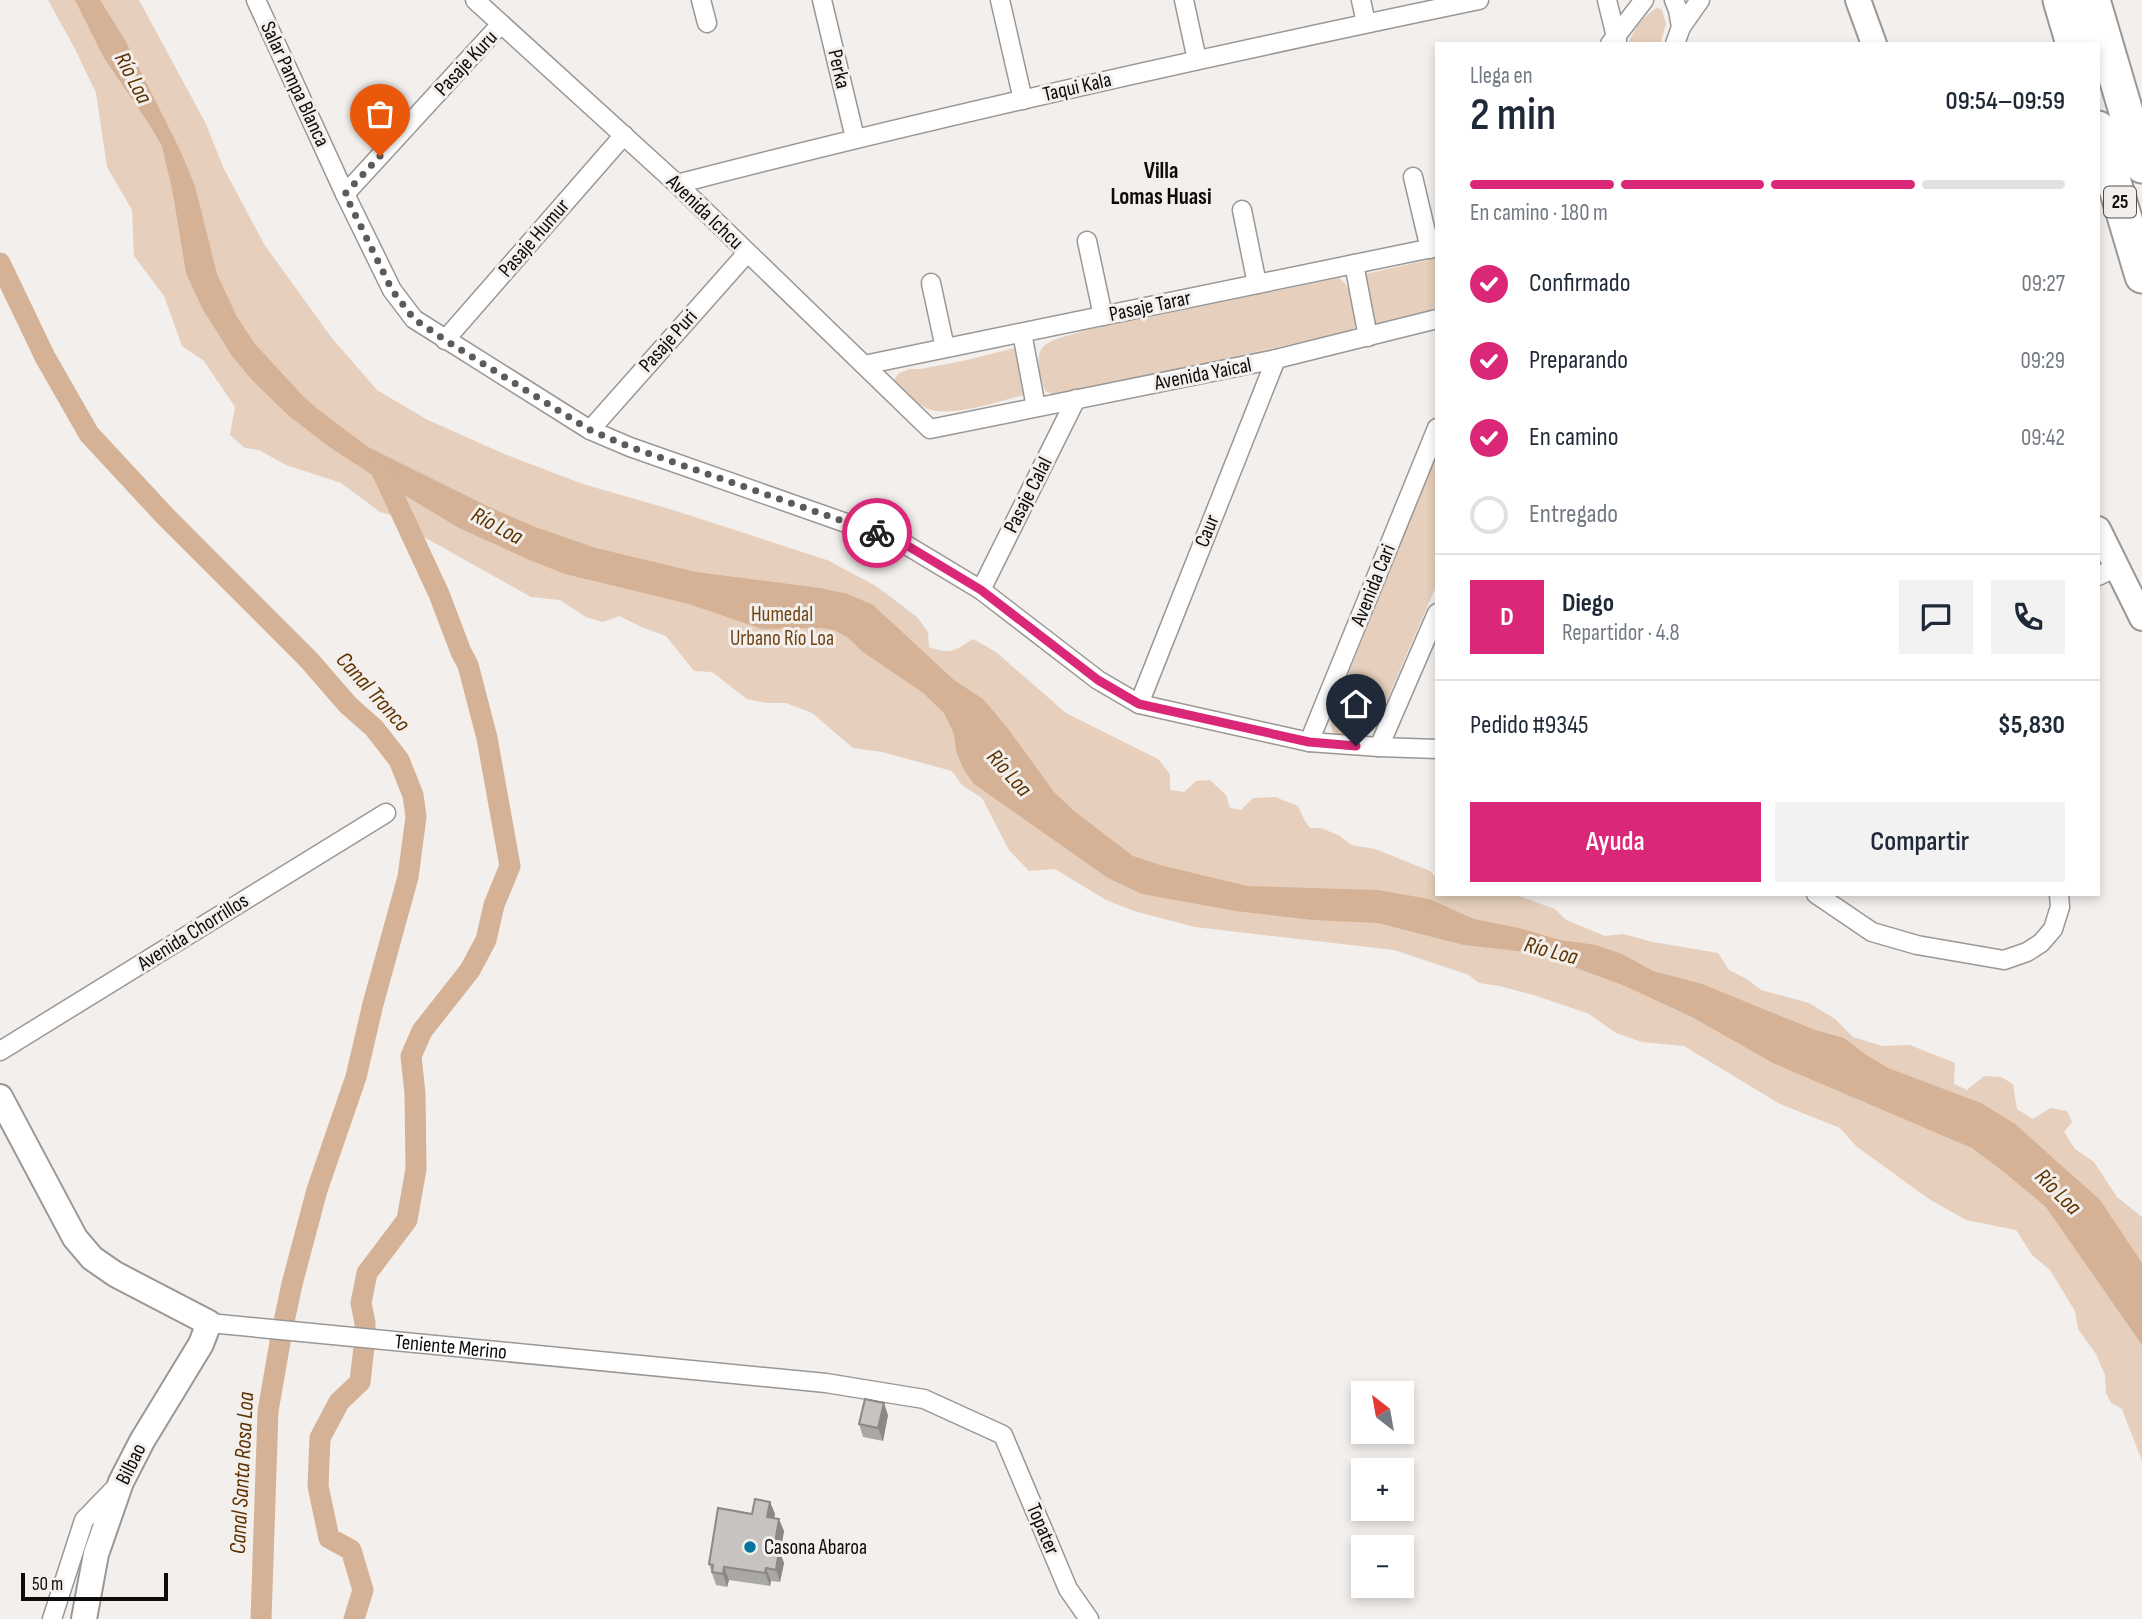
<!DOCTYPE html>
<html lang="es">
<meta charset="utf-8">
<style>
:root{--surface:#fff;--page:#f2f2f3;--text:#1f2937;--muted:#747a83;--line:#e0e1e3;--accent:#db2777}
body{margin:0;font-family:"Sofia Sans Condensed",sans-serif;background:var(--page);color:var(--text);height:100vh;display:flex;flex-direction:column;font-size:26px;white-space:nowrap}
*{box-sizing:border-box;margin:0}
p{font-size:23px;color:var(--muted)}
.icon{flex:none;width:38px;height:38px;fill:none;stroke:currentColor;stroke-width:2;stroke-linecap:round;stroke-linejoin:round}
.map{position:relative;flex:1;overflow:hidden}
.drawer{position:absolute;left:1435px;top:42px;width:665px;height:854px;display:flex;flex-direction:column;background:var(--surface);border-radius:0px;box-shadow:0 4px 10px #0003}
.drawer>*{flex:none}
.needle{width:46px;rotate:329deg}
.controls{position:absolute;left:1351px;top:1381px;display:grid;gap:14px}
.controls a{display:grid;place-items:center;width:63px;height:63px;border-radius:0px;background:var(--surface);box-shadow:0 4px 10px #0003;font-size:35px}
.scale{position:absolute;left:21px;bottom:18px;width:147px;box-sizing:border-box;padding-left:7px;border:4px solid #0d0c0b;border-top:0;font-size:19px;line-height:24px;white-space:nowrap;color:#0d0c0b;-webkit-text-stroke:5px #f2efed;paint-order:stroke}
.pin{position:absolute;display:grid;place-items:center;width:60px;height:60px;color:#fff;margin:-72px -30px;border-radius:50% 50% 50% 0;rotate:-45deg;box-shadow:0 0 7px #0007}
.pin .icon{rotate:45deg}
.courier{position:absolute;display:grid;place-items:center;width:70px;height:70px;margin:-35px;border:5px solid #db2777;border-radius:50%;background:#fff;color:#222;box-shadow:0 2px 9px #0007}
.head em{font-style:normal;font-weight:600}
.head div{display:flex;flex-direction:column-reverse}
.head{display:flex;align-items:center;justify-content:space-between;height:119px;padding:0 35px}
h1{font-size:46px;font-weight:600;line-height:52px}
.bar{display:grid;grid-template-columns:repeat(4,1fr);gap:10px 7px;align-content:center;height:84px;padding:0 35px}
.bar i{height:9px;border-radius:5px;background:var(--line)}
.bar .selected{background:var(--accent)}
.bar p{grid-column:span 4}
.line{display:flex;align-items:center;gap:18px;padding:0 35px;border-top:2px solid var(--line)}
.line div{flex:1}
.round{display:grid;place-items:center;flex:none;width:74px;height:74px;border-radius:0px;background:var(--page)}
ol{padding:0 35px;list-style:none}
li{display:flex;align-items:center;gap:21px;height:77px}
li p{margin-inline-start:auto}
li .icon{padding:7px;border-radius:50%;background:var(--accent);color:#fff;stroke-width:4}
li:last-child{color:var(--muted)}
li i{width:38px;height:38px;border:4px solid var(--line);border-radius:50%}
.button{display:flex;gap:14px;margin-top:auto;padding:14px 35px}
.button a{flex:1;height:80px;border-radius:0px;background:var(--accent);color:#fff;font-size:28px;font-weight:600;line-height:80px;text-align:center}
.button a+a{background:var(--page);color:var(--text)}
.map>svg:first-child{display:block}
</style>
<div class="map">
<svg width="2142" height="1619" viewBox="0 0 2142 1619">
<rect width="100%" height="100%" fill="#f2efed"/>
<path fill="#e6cfbc" d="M48,0H139L206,124L223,167L264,244L331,337L377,390L426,419L504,454L583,484L673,510L827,560L876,586L917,617L928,632L929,647C951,655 954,651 973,639L996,652L1066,713L1158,759L1170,774V790L1184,792L1196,781L1210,780L1226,795L1230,808L1241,810L1253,798L1275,797L1298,806L1304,819L1310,828H1321L1340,836L1351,845L1375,849L1430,871L1437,879V894L1516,895L1555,909L1566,920L1605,936L1623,934L1653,942L1718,953L1729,970L1747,979L1761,990L1809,1003L1835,1019L1853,1037L1882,1046L1910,1045L1955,1063L1954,1084L1967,1090L1984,1076L2001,1077L2013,1084L2017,1109L2033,1119L2050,1108L2067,1111L2072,1122L2064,1132L2075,1149L2094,1162L2117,1197L2142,1217V1461L2122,1409L2111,1403L2106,1393L2105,1375L2096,1354L2078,1329L2075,1311L2050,1270L2032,1255L2016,1230L1966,1220L1929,1199L1856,1146L1840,1128L1780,1104L1684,1046L1642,1042L1616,1033L1589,1014L1534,995L1499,986L1479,983L1469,975L1394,950L1195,927L1134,911L1106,900L1055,869L1029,871L1009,850L982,798L962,785L952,771L882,752L853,748L812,713L786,703H767L747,699L712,672L694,671L666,636L644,628L619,616L603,622L586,617L560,600L531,597L415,532L395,516L380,512L341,483L286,465L259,450L245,448L230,435L235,407L204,361L182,346L164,296L134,256L132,210L107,167L96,93L75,49Z
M1657,8L1662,10L1666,24L1660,44H1628C1633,30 1644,15 1657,8Z
M1437,258V313L1375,327L1365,274Z
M1339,278C1349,285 1359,307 1357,320C1357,324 1354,328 1352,331L1055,395L1045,391C1029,341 1043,343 1087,330Z
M1015,348L1028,394C1002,400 953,418 928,409C917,404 906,392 897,385L894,380L898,374L909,369H920L963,361Z
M1437,452V584L1374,730L1360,739L1340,740L1333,733L1330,721Z"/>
<path fill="#d5b295" d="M75,0H100L125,40L179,148L195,186L217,274L237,317L255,344L302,395L315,407L368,447L489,507L535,527L596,548L696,572L820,588L848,594L873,605L954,680L983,699L1006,726L1054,792L1074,811L1133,856L1160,865L1247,886L1378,890L1429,899L1474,919L1519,928L1560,940L1596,945L1622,954L1653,971L1702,984L1815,1030L1844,1038L1865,1054L1888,1068L1981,1103L2015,1124L2100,1200L2142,1263V1345L2046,1207L2004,1172L1972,1148L1773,1063L1690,1016L1625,986L1560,962L1527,952L1464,945L1378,923L1313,920L1236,911L1142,894L1108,878L974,784L964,770L956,751L954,734L944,713L922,692L863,652L847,637L834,630L822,628L762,629L689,604L565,574L532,561L459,528L386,484L328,446L288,415L252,380L232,356L202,308L186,273L173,194L162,146L149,124L104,58Z"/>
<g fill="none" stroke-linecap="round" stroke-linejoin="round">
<path stroke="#d5b295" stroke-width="21" d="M0,263L45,357L89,434L165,516L309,660L348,705L374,728L399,760L413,795L416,817L408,877L373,1004L356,1077L317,1190L292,1284L282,1331L268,1411L261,1619
M354,1619L363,1590L351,1550L329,1538L318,1486L320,1438L339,1402L360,1382L365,1338V1323L361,1303L367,1273L407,1220L416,1169L415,1094L411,1056L422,1031L470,970L486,940L494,905L510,866L487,738L468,665L461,652L439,594L380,467"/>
<defs>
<g id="street">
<path d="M256,0L345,194L392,290L414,319L590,430L630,447L903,543L981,590L1098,680L1139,704L1309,742L1379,747L1437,749"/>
<path d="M475,0L677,184L930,429L1276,359L1437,319"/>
<path d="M701,0L707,23"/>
<path d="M822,0L855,138"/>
<path d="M1000,0L1023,100"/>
<path d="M1184,0L1197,60"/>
<path d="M1361,0L1366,23"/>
<path d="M1607,0L1617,41"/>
<path d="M1674,0L1678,10L1681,27"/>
<path d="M1610,44L1644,0"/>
<path d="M1675,44L1681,27L1700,0"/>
<path d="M1413,177L1430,249"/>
<path d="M677,184C942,115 1210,56 1479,0"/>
<path d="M345,194L501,24"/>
<path d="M1242,210L1257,284"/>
<path d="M1087,241L1103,316"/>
<path d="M1354,264L1368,337"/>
<path d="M931,283L945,348"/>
<path d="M1022,333L1036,407"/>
<path d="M445,340L624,135"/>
<path d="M864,365L1437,247"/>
<path d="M590,430L747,253"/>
<path d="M2098,576L2117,567"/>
<path d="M981,590L1076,399"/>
<path d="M1139,704L1276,359"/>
<path d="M1309,742L1437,428"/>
<path d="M1379,747L1437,613"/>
<path d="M1816,894L1872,932L1917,945L2004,960L2027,952L2041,943L2053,929L2060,907L2059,894"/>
<path d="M0,1051L386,813"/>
<path id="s1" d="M209,1323L826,1383L924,1399L1003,1435L1068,1589L1089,1619"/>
<path d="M52,1619L84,1520L116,1487"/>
</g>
<path id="secondary" d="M1858,0L1874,44
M2098,529L2142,618
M0,1097L75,1238L92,1258L115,1274L209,1323L201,1344L142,1441L121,1482L96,1554L84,1619"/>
<path id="highway" d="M2060,0L2073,44
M2093,0L2142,166
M2098,128L2142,276"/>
</defs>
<use href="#street" stroke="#9a9795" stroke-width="21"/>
<use href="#secondary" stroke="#9a9795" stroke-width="28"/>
<use href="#highway" stroke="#9a9795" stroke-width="37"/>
<use href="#street" stroke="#fff" stroke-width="18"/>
<use href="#secondary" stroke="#fff" stroke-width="24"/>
<use href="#highway" stroke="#fff" stroke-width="33"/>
</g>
<path fill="#aaa8a5" d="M888,1415L883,1441L863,1437L859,1424Z
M770,1502L775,1514L774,1518L784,1531L780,1553L784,1563L780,1582L771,1581L770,1586L729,1580L727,1587L716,1585L709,1564Z"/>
<path fill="#8b8886" d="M884,1403L888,1415L883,1441L878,1428Z
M770,1502L775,1514L772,1530L767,1517Z
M779,1519L784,1531L780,1553L784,1563L780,1582L776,1570L774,1549Z
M724,1567L729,1580L727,1587L723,1574Z
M766,1568L771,1581L770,1586L765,1573Z"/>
<path fill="#c6c3c0" stroke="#8b8886" stroke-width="2" d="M865,1399L884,1403L878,1428L859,1424Z
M755,1499L770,1502L767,1517L779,1519L774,1549L779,1550L776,1570L766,1568L765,1573L724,1567L723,1574L712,1572L713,1565L709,1564L718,1508L752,1514Z"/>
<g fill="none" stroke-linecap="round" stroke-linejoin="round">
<path stroke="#5d5b5a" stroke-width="7" stroke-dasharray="0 12.6" d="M380,156L345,194L392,290L414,319L445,340L590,430L630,447L877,533"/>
<path stroke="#db2777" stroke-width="9" d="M877,533L903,543L981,590L1098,680L1139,704L1309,742L1356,746"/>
</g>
<circle fill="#04759f" stroke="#f2efed" stroke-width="2.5" cx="750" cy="1547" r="7"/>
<g text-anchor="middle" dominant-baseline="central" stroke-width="6" stroke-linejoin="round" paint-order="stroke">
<rect fill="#f2efed" stroke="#52504f" stroke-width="2" x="2104" y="186.5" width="32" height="31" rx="5"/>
<g font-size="19" font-weight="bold" fill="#0d0c0b">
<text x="2120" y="202">25</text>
</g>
<g font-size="21" fill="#0d0c0b" stroke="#f2efed">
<text transform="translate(466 63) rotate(-47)">Pasaje Kuru</text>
<text transform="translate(839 69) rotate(77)">Perka</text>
<text transform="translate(295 84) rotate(65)">Salar Pampa Blanca</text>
<text transform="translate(1077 87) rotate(-13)">Taqui Kala</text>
<text transform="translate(705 212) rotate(44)">Avenida Ichcu</text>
<text transform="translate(534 238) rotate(-49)">Pasaje Humur</text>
<text transform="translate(1150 306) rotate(-12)">Pasaje Tarar</text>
<text transform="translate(668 341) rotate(-48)">Pasaje Puri</text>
<text transform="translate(1203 374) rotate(-11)">Avenida Yaical</text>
<text transform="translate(1028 495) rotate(-63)">Pasaje Calal</text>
<text transform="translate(1207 531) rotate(-68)">Caur</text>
<text transform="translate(1373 585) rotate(-68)">Avenida Cari</text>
<text transform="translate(193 932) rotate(-32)">Avenida Chorrillos</text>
<text stroke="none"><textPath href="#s1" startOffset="243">Teniente Merino</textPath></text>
<text transform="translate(131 1464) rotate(-64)">Bilbao</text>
<text transform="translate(1043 1529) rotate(67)">Topater</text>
</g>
<g font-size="21" fill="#714415" stroke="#f2efed">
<text x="782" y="614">Humedal<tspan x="782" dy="24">Urbano Río Loa</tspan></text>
</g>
<g font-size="21" fill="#0d0c0b" stroke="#f2efed" text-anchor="start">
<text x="764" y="1547">Casona Abaroa</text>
</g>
<g font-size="23" font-style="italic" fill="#5f3300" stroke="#f2efed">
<text transform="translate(133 78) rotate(62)">Río Loa</text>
<text transform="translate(497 526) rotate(28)">Río Loa</text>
<text transform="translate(373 692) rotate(48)">Canal Tronco</text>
<text transform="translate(1009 773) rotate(48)">Río Loa</text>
<text transform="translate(1551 951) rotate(15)">Río Loa</text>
<text transform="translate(2058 1192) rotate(45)">Río Loa</text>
<text transform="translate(242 1473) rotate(-87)">Canal Santa Rosa Loa</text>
</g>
<g font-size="23" font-weight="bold" fill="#0d0c0b" stroke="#f2efed">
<text x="1161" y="171">Villa<tspan x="1161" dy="26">Lomas Huasi</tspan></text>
</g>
</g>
</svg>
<div class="controls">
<a><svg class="needle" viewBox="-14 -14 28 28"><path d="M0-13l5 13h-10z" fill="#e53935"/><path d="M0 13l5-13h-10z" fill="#747a83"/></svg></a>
<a>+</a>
<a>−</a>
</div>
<div class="scale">50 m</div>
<div class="pin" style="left:380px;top:156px;background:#ea580c"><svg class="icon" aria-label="bag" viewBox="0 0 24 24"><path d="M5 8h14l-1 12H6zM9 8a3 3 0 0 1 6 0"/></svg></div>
<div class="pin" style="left:1356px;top:746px;background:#1f2937"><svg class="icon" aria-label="home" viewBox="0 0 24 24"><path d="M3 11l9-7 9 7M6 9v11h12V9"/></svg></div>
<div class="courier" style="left:877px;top:533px"><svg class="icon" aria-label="bike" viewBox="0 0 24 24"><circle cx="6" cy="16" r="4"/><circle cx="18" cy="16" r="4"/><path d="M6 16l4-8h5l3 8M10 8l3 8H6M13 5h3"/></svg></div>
<section class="drawer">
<div class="head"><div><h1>2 min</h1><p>Llega en</p></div><em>09:54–09:59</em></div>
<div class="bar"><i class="selected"></i><i class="selected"></i><i class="selected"></i><i></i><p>En camino · 180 m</p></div>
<ol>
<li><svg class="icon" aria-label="check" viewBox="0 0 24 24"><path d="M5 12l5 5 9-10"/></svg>Confirmado<p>09:27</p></li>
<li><svg class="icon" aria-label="check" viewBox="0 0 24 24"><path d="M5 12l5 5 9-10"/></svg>Preparando<p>09:29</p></li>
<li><svg class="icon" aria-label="check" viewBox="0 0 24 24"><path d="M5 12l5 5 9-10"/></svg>En camino<p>09:42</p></li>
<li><i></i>Entregado</li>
</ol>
<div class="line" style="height:126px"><b class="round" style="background:var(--accent);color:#fff">D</b><div><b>Diego</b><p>Repartidor · 4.8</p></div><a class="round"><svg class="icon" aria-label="chat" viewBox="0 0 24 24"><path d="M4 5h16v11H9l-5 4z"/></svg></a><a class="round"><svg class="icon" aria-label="phone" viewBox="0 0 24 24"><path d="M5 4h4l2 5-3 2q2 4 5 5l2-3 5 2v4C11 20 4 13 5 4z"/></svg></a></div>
<div class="line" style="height:91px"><div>Pedido #9345</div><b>$5,830</b></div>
<div class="button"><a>Ayuda</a><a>Compartir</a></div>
</section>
</div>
